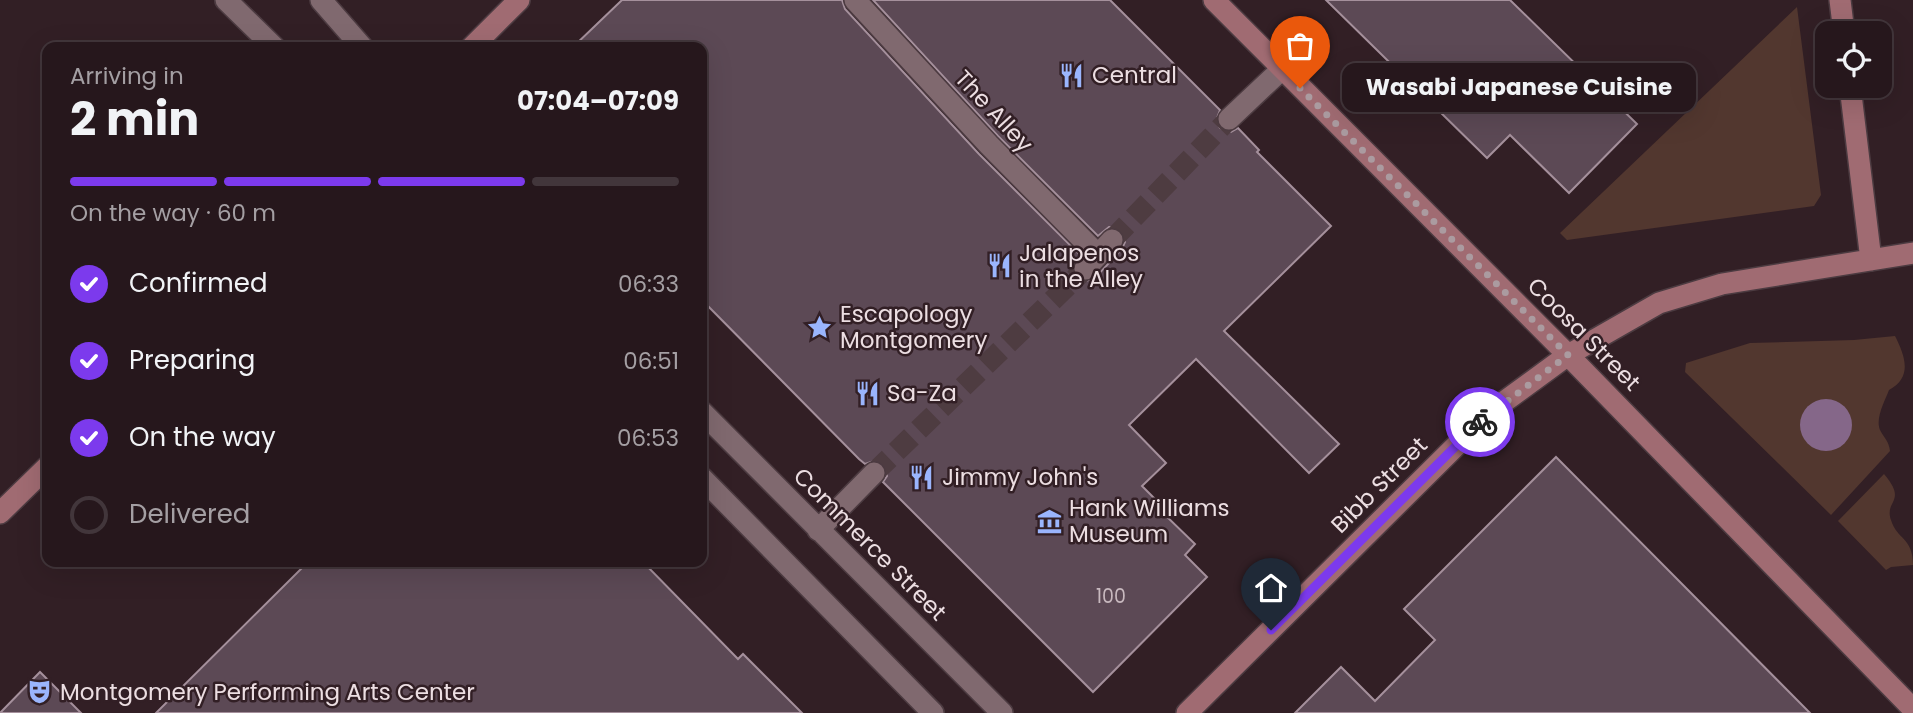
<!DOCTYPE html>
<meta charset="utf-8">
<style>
:root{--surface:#26171c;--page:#322429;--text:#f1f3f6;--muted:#a49fa3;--line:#42363b;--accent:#7c3aed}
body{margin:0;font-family:Poppins,sans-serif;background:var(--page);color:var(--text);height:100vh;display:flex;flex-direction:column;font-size:26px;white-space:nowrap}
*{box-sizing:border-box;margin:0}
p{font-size:23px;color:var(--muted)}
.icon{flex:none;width:38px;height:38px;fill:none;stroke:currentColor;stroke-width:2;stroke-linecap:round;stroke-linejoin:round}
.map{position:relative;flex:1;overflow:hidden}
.sheet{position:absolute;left:42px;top:42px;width:665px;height:525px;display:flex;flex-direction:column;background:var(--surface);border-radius:14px;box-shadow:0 7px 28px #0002,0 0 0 2px var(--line)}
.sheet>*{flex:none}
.fabs{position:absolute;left:1815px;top:21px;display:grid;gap:14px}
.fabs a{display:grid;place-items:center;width:77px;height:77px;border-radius:14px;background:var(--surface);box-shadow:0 7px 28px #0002,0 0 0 2px var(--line);font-size:35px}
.pin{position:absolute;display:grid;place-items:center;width:60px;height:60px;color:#fff;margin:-72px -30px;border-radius:50% 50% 50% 0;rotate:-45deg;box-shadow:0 0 7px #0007}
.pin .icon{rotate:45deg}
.courier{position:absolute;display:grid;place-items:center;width:70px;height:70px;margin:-35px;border:5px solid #7c3aed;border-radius:50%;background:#fff;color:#222;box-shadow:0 2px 9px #0007}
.bubble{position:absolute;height:49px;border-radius:14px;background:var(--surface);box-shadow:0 7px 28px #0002,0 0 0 2px var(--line);font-size:23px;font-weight:700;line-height:49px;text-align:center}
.summary em{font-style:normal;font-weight:700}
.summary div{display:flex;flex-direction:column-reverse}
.summary{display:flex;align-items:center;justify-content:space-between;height:119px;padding:0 28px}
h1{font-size:46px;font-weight:700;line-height:52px}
.bar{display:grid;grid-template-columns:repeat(4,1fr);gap:10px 7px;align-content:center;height:84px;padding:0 28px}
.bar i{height:9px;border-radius:5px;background:var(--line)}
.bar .on{background:var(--accent)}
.bar p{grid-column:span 4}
ol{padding:0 28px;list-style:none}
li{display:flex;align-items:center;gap:21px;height:77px}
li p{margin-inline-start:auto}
li .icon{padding:7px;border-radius:50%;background:var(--accent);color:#fff;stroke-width:4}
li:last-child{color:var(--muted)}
li i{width:38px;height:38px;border:4px solid var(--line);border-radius:50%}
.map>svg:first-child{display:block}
</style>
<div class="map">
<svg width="1913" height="713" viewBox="0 0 1913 713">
<rect width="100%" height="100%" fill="#321f25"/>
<path fill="#52372f" d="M1797,7L1821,195L1814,206L1567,240L1560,233Z
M1895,336C1905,356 1913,377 1889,390C1885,401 1875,418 1880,430C1884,438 1889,441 1890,451L1831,515L1685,372L1686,363L1750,343L1854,340Z
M1884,474C1908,502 1884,500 1891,520C1897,540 1913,537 1913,565L1891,567L1886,570L1838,521Z"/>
<path fill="#856789" d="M1800 425a26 26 0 1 1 52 0a26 26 0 1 1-52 0Z"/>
<path fill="#5c4955" stroke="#a5909c" stroke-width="2" d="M622,0H842L845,9L979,154L1080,255L1072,265V272L1077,279L1083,282L1095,278L1122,249L1125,242L1121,231L1116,227H1109L1098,236L998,136L873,0H1110L1220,110L1216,121L1220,128L1231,132L1238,128L1259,150L1257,152L1331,226L1224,331L1339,444L1309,473L1196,359L1129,425L1166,463L1142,486L1165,509L1162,512L1195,544L1185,555L1207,577L1093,692L883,482L887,476L884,464L877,460L865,464L859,459L702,300V47H573Z
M1326,0H1510L1637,124L1569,193L1510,135L1487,158Z
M1556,457L1810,713H1295L1341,667L1375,701L1435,640L1404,609Z
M308,562H643L738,659L743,654L802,713H156Z
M40,672L81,713H0Z"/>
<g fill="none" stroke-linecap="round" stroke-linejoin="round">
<path stroke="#4e3c41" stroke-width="21" stroke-dasharray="21 10" stroke-linecap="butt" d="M1112,240L1229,119
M874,473L1085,269"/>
<defs>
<path id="street" d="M226,0L274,47
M321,0L362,47
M855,0L989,145L1098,255
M1229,119L1282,69
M1085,269L1112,240
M702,412L1002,713
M702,478L933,713
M818,530L874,473"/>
<path id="secondary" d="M1214,0L1568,355L1913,709
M1840,0L1844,33
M472,47L519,0
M1850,86L1871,260
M0,513L47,467
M1187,713L1490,412L1568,355L1659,303L1722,284L1913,253"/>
</defs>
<use href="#street" stroke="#4c3b41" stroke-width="24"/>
<use href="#secondary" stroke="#4c3b41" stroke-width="24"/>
<use href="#street" stroke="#80696f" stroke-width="21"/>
<use href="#secondary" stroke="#a06b72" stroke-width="21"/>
</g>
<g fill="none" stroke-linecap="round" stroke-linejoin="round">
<path stroke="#ab9ba0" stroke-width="7" stroke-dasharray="0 12.6" d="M1300,88L1568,355L1480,422"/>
<path stroke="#7c3aed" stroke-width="9" d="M1271,630L1480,422"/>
</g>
<defs>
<symbol id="restaurant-bare" viewBox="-9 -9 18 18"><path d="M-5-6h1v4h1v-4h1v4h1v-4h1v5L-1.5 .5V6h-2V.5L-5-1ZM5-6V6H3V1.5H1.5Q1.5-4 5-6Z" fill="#9ab5fd" stroke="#321f25" stroke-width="2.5" paint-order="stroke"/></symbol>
<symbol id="sight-bare" viewBox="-9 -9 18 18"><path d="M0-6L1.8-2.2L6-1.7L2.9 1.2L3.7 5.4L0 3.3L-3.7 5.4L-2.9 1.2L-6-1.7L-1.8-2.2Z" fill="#9ab5fd" stroke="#321f25" stroke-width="2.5" paint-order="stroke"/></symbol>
<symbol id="museum-bare" viewBox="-9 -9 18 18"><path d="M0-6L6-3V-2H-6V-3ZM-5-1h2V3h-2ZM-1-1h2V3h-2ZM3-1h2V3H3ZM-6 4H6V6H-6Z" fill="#9ab5fd" stroke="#321f25" stroke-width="2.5" paint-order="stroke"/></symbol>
<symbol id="theatre-bare" viewBox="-9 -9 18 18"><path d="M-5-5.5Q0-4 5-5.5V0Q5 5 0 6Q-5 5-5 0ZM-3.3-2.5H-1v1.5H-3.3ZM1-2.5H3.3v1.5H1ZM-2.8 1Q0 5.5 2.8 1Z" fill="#9ab5fd" stroke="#321f25" stroke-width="2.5" paint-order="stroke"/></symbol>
</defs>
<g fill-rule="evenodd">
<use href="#restaurant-bare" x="1054" y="58" width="35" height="35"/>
<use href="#restaurant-bare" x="982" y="248" width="35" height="35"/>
<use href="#sight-bare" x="802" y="310" width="35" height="35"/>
<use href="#restaurant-bare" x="850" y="376" width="35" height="35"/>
<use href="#restaurant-bare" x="904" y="460" width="35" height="35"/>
<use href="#museum-bare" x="1032" y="504" width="35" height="35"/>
<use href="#theatre-bare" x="22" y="674" width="35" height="35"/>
</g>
<g text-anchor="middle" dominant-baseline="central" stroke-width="5" stroke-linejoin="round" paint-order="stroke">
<g font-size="19" fill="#c8b9bf">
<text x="1111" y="596">100</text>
</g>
<g font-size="23" fill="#ecdee2" stroke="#321f25" text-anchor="start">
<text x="1092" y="75">Central</text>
<text x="1019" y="253">Jalapenos<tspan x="1019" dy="26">in the Alley</tspan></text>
<text x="840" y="314">Escapology<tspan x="840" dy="26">Montgomery</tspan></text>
<text x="887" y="393">Sa-Za</text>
<text x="942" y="477">Jimmy John's</text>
<text x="1069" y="508">Hank Williams<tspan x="1069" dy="26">Museum</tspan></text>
<text x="60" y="692">Montgomery Performing Arts Center</text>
</g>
<g font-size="23" fill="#ecdee2" stroke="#321f25">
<text transform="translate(994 111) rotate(47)">The Alley</text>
<text transform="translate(1584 334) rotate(45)">Coosa Street</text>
<text transform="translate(1379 485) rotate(-45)">Bibb Street</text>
<text transform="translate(870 544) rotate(45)">Commerce Street</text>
</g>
</g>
</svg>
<div class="fabs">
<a><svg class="icon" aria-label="locate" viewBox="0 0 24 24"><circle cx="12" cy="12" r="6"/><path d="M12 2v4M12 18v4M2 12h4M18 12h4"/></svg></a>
</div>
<div class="pin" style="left:1300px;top:88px;background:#ea580c"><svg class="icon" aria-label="bag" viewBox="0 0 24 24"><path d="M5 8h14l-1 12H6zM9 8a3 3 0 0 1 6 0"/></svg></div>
<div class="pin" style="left:1271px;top:630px;background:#1f2937"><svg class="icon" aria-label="home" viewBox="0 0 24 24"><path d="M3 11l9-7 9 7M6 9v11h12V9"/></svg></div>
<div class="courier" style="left:1480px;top:422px"><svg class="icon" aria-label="bike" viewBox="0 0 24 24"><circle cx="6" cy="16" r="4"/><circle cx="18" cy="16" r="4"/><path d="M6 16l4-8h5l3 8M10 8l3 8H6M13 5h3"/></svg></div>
<div class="bubble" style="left:1342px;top:63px;width:354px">Wasabi Japanese Cuisine</div>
<section class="sheet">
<div class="summary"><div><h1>2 min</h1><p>Arriving in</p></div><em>07:04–07:09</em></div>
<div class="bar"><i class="on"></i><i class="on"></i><i class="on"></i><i></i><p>On the way · 60 m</p></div>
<ol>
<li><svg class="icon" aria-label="check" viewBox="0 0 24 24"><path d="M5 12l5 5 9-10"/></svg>Confirmed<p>06:33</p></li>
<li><svg class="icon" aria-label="check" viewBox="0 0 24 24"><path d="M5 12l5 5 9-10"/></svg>Preparing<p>06:51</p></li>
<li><svg class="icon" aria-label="check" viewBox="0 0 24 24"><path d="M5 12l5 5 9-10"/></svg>On the way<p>06:53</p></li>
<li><i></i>Delivered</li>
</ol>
</section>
</div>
